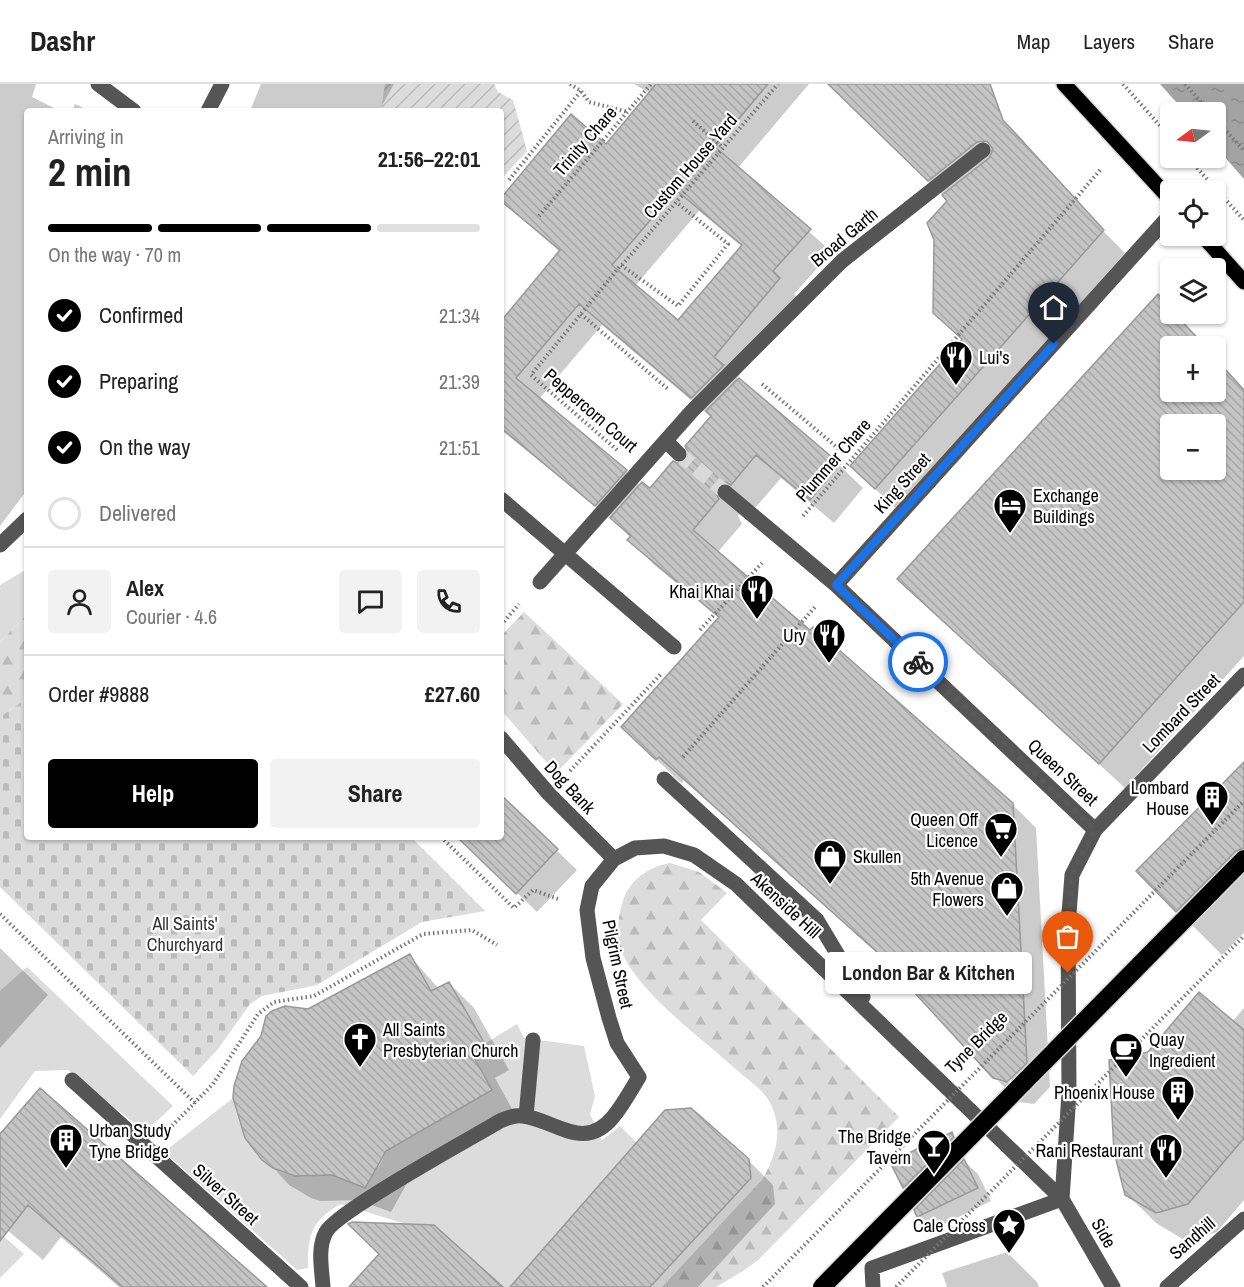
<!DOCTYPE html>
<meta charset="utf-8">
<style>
:root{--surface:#fff;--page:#f2f2f2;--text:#222;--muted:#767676;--line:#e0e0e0;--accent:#000}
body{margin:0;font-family:"Archivo Narrow",sans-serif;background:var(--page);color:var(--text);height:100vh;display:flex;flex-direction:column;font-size:22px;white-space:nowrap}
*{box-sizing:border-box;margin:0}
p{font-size:20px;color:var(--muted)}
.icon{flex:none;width:33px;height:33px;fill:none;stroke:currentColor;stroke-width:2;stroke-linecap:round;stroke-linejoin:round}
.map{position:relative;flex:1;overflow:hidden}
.side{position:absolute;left:24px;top:24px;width:480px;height:732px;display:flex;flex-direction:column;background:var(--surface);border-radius:6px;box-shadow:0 2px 4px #0004}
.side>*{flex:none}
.needle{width:39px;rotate:255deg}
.fabs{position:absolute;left:1160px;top:18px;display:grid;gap:12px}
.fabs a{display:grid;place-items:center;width:66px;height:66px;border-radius:6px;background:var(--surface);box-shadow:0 2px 4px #0004;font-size:30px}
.pin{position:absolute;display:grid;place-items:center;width:51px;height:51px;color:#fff;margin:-62px -26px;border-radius:50% 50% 50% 0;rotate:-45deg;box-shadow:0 0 6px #0007}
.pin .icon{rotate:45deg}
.courier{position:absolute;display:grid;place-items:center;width:60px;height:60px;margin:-30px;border:4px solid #1a73e8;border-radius:50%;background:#fff;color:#222;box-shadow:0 2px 8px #0007}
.bubble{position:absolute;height:42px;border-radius:6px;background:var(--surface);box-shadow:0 2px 4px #0004;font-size:20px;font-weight:700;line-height:42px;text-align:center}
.headline em{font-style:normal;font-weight:700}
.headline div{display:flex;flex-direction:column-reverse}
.headline{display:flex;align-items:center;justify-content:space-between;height:102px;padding:0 24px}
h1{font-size:39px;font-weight:700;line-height:45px}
.bar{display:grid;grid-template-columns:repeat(4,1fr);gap:9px 6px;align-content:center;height:72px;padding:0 24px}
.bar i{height:8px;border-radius:4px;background:var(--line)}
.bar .active{background:var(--accent)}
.bar p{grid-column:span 4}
.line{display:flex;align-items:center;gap:15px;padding:0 24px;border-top:2px solid var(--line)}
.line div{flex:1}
.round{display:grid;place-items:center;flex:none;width:63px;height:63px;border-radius:6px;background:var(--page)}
ol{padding:0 24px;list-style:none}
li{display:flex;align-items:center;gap:18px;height:66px}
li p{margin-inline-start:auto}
li .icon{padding:6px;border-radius:50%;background:var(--accent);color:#fff;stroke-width:4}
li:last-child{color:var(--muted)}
li i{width:33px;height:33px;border:3px solid var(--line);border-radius:50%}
.primary-button{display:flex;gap:12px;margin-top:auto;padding:12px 24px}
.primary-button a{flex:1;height:69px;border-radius:6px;background:var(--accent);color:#fff;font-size:24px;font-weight:700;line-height:69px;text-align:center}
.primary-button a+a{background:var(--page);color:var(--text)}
header{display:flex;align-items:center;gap:36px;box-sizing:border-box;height:84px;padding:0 30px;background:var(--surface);border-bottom:2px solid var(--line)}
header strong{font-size:28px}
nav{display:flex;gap:33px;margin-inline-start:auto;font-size:21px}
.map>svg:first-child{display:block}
</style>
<header>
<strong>Dashr</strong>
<nav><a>Map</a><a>Layers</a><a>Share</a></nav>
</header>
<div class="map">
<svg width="1244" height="1203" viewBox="0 0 1244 1203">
<defs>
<pattern id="forest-firs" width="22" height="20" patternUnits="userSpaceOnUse" patternTransform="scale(1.5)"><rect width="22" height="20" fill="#dcdcdc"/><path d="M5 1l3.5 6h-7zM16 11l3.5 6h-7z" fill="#bbb"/></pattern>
<pattern id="cemetery-stones" width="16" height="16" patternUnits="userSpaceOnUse" patternTransform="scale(1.5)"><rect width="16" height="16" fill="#dcdcdc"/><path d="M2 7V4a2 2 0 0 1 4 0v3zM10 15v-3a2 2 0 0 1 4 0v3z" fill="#bbb"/></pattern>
<pattern id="garden-furrows" width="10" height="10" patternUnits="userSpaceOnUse" patternTransform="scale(1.5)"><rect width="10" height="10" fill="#dcdcdc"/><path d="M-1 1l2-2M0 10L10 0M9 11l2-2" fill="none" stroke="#bbb"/></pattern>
<pattern id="water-ripples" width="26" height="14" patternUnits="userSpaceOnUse" patternTransform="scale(1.5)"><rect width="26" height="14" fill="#a3a3a3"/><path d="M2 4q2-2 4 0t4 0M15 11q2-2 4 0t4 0" fill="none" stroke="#8b8b8b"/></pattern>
<pattern id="building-back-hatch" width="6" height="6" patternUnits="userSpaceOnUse" patternTransform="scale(1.5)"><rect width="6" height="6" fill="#c4c4c4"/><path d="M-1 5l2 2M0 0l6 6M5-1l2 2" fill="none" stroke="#a7a7a7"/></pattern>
</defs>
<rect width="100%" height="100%" fill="#fff"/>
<path fill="#dcdcdc" d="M27,485V530L0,558V501Z
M27,883L173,1022L145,1048L68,986L35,987L0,1035V907Z
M517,940L524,954L584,962L595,1012L590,1030L602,1056L620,1042L637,1059L510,1203H503L434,1141L406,1140L340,1120C310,1139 308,1150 308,1184L297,1186L164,1068L233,1014C239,1048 257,1088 297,1092C307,1093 328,1089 335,1091C341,1093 345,1097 352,1098C369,1093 381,1086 385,1068L491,1006L471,968Z
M0,1149L24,1170L0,1194Z"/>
<path fill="url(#forest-firs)" d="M524,528L623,620L556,689L501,626V552Z
M27,530V614L0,633V558Z
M670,779L699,788L727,809L701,836L899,1033L758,1176L743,1187L716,1203H662L762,1096C776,1072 784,1045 770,1019C764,1006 748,996 738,987C704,956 637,908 621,866C616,851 618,832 623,817C629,796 650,782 670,779Z"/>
<path fill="url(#cemetery-stones)" d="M27,614V753H411L485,827L422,838L317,901L262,912L250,920L218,965L193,992L0,803V633Z"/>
<path fill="url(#garden-furrows)" d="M385,0H494L498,8L513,16L527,67L504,92L501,91V27H384L381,26Z"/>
<path fill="url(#water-ripples)" d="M1160,0H1244V95L1215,62V28H1185Z"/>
<path fill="#0003" fill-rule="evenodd" d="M0,0H36L32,13L60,27H27V406L0,442Z
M261,0H394L379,27H250Z
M634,0H809L737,85L832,168L794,210L802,217L737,294L839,381L863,404L834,439L781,394L756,423L751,421L742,425L738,432L742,440L717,469L1012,720L1036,744L1050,1003L1034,1020L1019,1018L998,997L1017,999V996L994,993L893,883L684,696L681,699L623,643L720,535L653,480L619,441L501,346V239L560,168L501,116L606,62L650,9ZM699,127L742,163L679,238L635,202ZM602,241L711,333L688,377L650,406L641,402L539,315Z
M830,0H967L1025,58L1024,59L1099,143L1125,169L898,426L874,404L963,256L935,228L949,117Z
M75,20L90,27H72Z
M1170,225V230H1174L1205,262H1170V308H1215V273L1244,305V572L1125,704L924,519ZM1170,340H1215V386H1170Z
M1244,700V849L1222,871L1138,787Z
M501,713L577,786L537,828L459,753H501Z
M0,864L48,911L0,964Z
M410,872L439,905L449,899L474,924L509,986L495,994L516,1032L411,1092L391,1128L358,1116L321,1117L311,1114L289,1101L246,1053L235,1014L308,926Z
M1244,924V1116L1217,1148L1186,1157L1156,1139L1127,1110L1149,970L1232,938Z
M951,1050L965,1064L918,1117L905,1104L892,1079Z
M0,1052L265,1203H119L61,1153L43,1176L0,1140Z
M748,1076L773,1101L775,1120L698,1203H512Z
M964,1077L978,1090L991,1117L932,1146L919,1132Z
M1007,1168L1037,1198L1039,1203H947L942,1189Z"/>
<path fill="url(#building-back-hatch)" stroke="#999" stroke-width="1.5" fill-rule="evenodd" d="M656,0H768L715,63L811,145L773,187L780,194L714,273L724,281L691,314L579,220L516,294L627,386L595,422L501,344V237L560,166L501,117V114L571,30L606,60ZM676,106L742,161L678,236L612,181Z
M828,0H990L1003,36L1104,146L875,405L850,382L962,255L933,229L934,156L927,139L947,117L942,111L989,74L993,65L987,57L977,58L928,97Z
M1158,210L1170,224V230H1175L1205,262H1170V308H1215V274L1244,306V518L1099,680L897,495ZM1170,340H1215V386H1170Z
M739,294L840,380L810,416L756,371L731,401L726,398L718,401L715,407L719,415L693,446L810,546L813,543L1013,719L1027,979L1007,998L993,994L878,869L659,673L656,676L621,643L719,533L627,456L631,452L610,434L642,398L650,404L673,377L681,380L686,376L688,368L685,362L711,332L706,327Z
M1244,678V764L1236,767L1176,828L1136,787Z
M501,711L558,765L516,810L457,753H501Z
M410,870L431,907L449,898L485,960L471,968L492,1006L386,1067L365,1104L332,1091L295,1092L273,1084L262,1076L245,1054L233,1014L234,1002L242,977L261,952L266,932L272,927L285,922L308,925Z
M1199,908L1244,946V1054L1188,1120L1156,1129L1125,1111L1114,1068L1109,976L1148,968Z
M40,1004L267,1203H122L28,1121L0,1157V1050Z
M691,1024L749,1075L751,1094L650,1203H510L665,1026Z
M952,1048L954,1053L903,1104L890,1078Z
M964,1075L978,1104L917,1133L914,1126Z
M352,1138L434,1141L503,1203H349L379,1170L348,1140Z"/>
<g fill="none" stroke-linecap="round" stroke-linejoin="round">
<path stroke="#d9d9d9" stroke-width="15" stroke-dasharray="15 8" stroke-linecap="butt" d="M679,370L725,408"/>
<defs>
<path id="major" d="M1064,0L1170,115
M1203,152L1244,198"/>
</defs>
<use href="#major" stroke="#dbdbdb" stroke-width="18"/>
<path stroke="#777" stroke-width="4" stroke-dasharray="1.5 3" stroke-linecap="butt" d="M570,0L581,7L589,18L628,28
M1123,0L1170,53
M1185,0L1210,28
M1215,34L1244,67
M693,37L723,64
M1188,74L1244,136
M509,96L581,7
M539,132L651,0
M622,181L778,0
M581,230L669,306
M762,300L839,365
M617,366L531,291L621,181L678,222L728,160L676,118
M803,432L1101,85
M501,541L519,520
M700,546L762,479
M683,673L815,523
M570,687L661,590
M441,753L514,824L533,806L558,815
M0,830L196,1020
M169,1045L213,1000L258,930L274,918L314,912L423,850L472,846L497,861"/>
<path stroke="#555" stroke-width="15" d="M98,0L134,27
M208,27L222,0
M666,357L679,370
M725,408L836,501L1095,746
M501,415L674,563
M0,461L27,435
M540,498L692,327L842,177L983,66
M836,501L1170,131
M501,654L549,710L614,775
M664,695L817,836L863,913
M72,996L301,1203
M526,1032L533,956
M1062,1115L1069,1009L1068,842L1072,791L1095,746L1244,591
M323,1203C322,1186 317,1164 326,1148C337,1127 470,1055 500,1037C507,1034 514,1031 522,1032C554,1035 584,1069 613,1033C623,1021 631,1006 639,993L617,959L609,934L593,874L587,826L592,802L614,775L635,764L664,762L694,771L736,800L1062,1115L1113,1203
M873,1203L872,1184L1062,1115
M1167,1203L1244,1135"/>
<use href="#major" stroke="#000" stroke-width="15"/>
<defs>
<path id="highway-bridge" d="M822,1203L1244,775"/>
</defs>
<use href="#highway-bridge" stroke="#dbdbdb" stroke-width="21" stroke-linecap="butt"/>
<path stroke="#777" stroke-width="4" stroke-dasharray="1.5 3" stroke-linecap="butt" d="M763,1203L1244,717
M896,1203L1244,852"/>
<use href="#highway-bridge" stroke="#000" stroke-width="18"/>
</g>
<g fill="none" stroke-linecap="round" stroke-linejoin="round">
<path stroke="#595959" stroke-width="6" stroke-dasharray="0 10.8" d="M918,578L1095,746L1072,791L1068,889"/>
<path stroke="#1a73e8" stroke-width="8" d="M918,578L836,501L1054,260"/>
</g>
<defs>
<symbol id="restaurant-pin" viewBox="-11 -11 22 30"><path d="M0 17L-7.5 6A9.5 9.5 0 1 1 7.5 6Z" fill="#000" stroke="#fff"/><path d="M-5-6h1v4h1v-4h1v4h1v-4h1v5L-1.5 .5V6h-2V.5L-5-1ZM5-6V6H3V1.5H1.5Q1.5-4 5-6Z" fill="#fff"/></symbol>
<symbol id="hotel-pin" viewBox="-11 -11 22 30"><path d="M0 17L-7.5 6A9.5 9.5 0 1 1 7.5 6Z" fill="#000" stroke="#fff"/><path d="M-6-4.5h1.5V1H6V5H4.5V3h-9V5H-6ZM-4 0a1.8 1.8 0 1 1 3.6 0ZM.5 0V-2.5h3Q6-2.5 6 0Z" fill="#fff"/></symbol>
<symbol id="building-pin" viewBox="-11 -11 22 30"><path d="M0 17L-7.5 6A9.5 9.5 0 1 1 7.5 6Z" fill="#000" stroke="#fff"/><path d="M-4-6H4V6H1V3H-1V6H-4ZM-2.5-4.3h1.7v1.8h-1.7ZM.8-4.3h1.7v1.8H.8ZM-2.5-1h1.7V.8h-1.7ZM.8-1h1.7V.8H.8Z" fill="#fff"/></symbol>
<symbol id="supermarket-pin" viewBox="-11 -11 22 30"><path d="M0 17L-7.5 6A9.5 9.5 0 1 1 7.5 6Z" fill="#000" stroke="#fff"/><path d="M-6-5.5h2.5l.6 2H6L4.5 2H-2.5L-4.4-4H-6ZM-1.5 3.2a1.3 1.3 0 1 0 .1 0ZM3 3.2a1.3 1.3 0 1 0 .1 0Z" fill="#fff"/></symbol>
<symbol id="shop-pin" viewBox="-11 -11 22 30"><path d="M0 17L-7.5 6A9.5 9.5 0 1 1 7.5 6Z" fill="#000" stroke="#fff"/><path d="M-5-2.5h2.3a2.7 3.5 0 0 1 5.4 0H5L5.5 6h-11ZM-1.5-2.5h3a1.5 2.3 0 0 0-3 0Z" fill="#fff"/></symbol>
<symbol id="church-pin" viewBox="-11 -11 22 30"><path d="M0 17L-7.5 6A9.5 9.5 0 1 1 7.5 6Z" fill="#000" stroke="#fff"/><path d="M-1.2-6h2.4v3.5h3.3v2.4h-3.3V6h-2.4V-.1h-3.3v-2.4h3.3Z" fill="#fff"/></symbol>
<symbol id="cafe-pin" viewBox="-11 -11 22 30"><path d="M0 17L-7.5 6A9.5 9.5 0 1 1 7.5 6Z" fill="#000" stroke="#fff"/><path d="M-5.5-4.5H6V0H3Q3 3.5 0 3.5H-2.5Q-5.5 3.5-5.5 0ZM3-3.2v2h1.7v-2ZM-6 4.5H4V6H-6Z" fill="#fff"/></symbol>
<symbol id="bar-pin" viewBox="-11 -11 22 30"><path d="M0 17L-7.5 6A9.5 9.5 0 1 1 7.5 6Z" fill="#000" stroke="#fff"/><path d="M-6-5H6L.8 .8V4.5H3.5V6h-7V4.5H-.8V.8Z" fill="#fff"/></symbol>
<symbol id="sight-pin" viewBox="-11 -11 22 30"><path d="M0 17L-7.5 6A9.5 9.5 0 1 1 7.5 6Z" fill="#000" stroke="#fff"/><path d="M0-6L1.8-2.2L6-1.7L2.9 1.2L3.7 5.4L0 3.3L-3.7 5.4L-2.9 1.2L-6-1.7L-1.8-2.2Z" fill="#fff"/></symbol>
</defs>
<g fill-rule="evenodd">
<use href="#restaurant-pin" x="937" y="254" width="38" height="52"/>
<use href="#hotel-pin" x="991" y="402" width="38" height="52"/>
<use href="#restaurant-pin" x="738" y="488" width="38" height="52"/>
<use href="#restaurant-pin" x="810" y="532" width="38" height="52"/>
<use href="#building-pin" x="1193" y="694" width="38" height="52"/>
<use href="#supermarket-pin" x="982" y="726" width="38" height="52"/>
<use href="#shop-pin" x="811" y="753" width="38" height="52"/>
<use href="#shop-pin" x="988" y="785" width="38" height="52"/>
<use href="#church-pin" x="341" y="936" width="38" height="52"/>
<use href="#cafe-pin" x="1107" y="946" width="38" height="52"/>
<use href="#building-pin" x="1159" y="989" width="38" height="52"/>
<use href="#building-pin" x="47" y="1037" width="38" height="52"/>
<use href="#bar-pin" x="915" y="1043" width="38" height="52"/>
<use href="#restaurant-pin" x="1147" y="1047" width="38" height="52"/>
<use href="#sight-pin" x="990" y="1122" width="38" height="52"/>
</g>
<g text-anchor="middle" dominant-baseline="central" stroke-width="4.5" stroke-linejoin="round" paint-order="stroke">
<g font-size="18" fill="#000" stroke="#fff">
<text transform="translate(585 57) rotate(-49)">Trinity Chare</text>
<text transform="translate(690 82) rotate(-49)">Custom House Yard</text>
<text transform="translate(844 153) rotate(-40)">Broad Garth</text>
<text transform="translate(591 326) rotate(41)">Peppercorn Court</text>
<text transform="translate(833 376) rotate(-49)">Plummer Chare</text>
<text transform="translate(902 399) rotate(-48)">King Street</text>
<text transform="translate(1181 629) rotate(-46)">Lombard Street</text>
<text transform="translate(1063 688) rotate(43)">Queen Street</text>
<text transform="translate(570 703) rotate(47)">Dog Bank</text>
<text transform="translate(786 821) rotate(43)">Akenside Hill</text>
<text transform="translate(618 880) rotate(78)">Pilgrim Street</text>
<text transform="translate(976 958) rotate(-45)">Tyne Bridge</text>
<text transform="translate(226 1110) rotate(42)">Silver Street</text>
<text transform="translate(1104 1149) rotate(60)">Side</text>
<text transform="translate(1192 1154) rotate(-41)">Sandhill</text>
</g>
<g font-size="18" fill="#000" stroke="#fff" text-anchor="end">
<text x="979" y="273" text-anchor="start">Lui's</text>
<text x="1033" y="411" text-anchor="start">Exchange<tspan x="1033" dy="21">Buildings</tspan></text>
<text x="734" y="507">Khai Khai</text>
<text x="806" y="551">Ury</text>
<text x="1189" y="703">Lombard<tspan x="1189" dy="21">House</tspan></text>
<text x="978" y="735">Queen Off<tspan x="978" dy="21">Licence</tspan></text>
<text x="853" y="772" text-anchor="start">Skullen</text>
<text x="984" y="794">5th Avenue<tspan x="984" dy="21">Flowers</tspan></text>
<text x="383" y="945" text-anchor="start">All Saints<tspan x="383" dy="21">Presbyterian Church</tspan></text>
<text x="1149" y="955" text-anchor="start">Quay<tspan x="1149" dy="21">Ingredient</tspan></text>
<text x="1155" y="1008">Phoenix House</text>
<text x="89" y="1046" text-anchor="start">Urban Study<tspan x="89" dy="21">Tyne Bridge</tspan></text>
<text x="911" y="1052">The Bridge<tspan x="911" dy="21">Tavern</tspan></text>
<text x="1143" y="1066">Rani Restaurant</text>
<text x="986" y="1141">Cale Cross</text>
</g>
<g font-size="18" fill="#333" stroke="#fff">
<text x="185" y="839">All Saints'<tspan x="185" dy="21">Churchyard</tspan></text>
</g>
</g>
</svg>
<div class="fabs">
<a><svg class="needle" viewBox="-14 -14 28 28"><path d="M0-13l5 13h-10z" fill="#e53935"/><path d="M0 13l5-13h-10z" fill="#767676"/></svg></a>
<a><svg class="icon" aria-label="locate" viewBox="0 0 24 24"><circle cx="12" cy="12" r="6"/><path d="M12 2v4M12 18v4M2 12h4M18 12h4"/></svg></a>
<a><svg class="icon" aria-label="layers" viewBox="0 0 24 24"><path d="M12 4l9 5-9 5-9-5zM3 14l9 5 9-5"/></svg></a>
<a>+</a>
<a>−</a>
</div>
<div class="pin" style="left:1068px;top:889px;background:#ea580c"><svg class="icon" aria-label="bag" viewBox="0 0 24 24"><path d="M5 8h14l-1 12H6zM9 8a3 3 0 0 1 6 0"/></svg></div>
<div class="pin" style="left:1054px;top:260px;background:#1f2937"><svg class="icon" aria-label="home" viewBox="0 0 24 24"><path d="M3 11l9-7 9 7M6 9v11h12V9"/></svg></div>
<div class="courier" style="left:918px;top:578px"><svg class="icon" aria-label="bike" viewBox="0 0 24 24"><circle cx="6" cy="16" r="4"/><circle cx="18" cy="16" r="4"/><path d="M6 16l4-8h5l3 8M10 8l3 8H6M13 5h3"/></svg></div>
<div class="bubble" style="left:825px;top:868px;width:207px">London Bar &amp; Kitchen</div>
<section class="side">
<div class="headline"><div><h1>2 min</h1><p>Arriving in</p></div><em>21:56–22:01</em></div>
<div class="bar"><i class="active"></i><i class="active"></i><i class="active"></i><i></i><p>On the way · 70 m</p></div>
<ol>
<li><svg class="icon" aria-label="check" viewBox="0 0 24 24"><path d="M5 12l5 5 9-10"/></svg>Confirmed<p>21:34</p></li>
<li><svg class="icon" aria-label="check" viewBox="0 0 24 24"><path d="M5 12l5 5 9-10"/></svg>Preparing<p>21:39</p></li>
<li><svg class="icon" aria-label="check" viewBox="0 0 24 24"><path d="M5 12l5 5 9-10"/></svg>On the way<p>21:51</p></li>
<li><i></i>Delivered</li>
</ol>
<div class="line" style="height:108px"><a class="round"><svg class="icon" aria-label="person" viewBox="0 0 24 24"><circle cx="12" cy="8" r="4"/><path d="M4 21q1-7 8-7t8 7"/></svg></a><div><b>Alex</b><p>Courier · 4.6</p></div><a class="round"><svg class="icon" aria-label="chat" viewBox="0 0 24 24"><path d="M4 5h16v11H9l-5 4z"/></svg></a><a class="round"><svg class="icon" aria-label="phone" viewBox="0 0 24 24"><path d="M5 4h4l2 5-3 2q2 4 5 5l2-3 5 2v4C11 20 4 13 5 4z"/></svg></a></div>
<div class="line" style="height:78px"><div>Order #9888</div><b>£27.60</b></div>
<div class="primary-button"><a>Help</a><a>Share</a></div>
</section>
</div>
